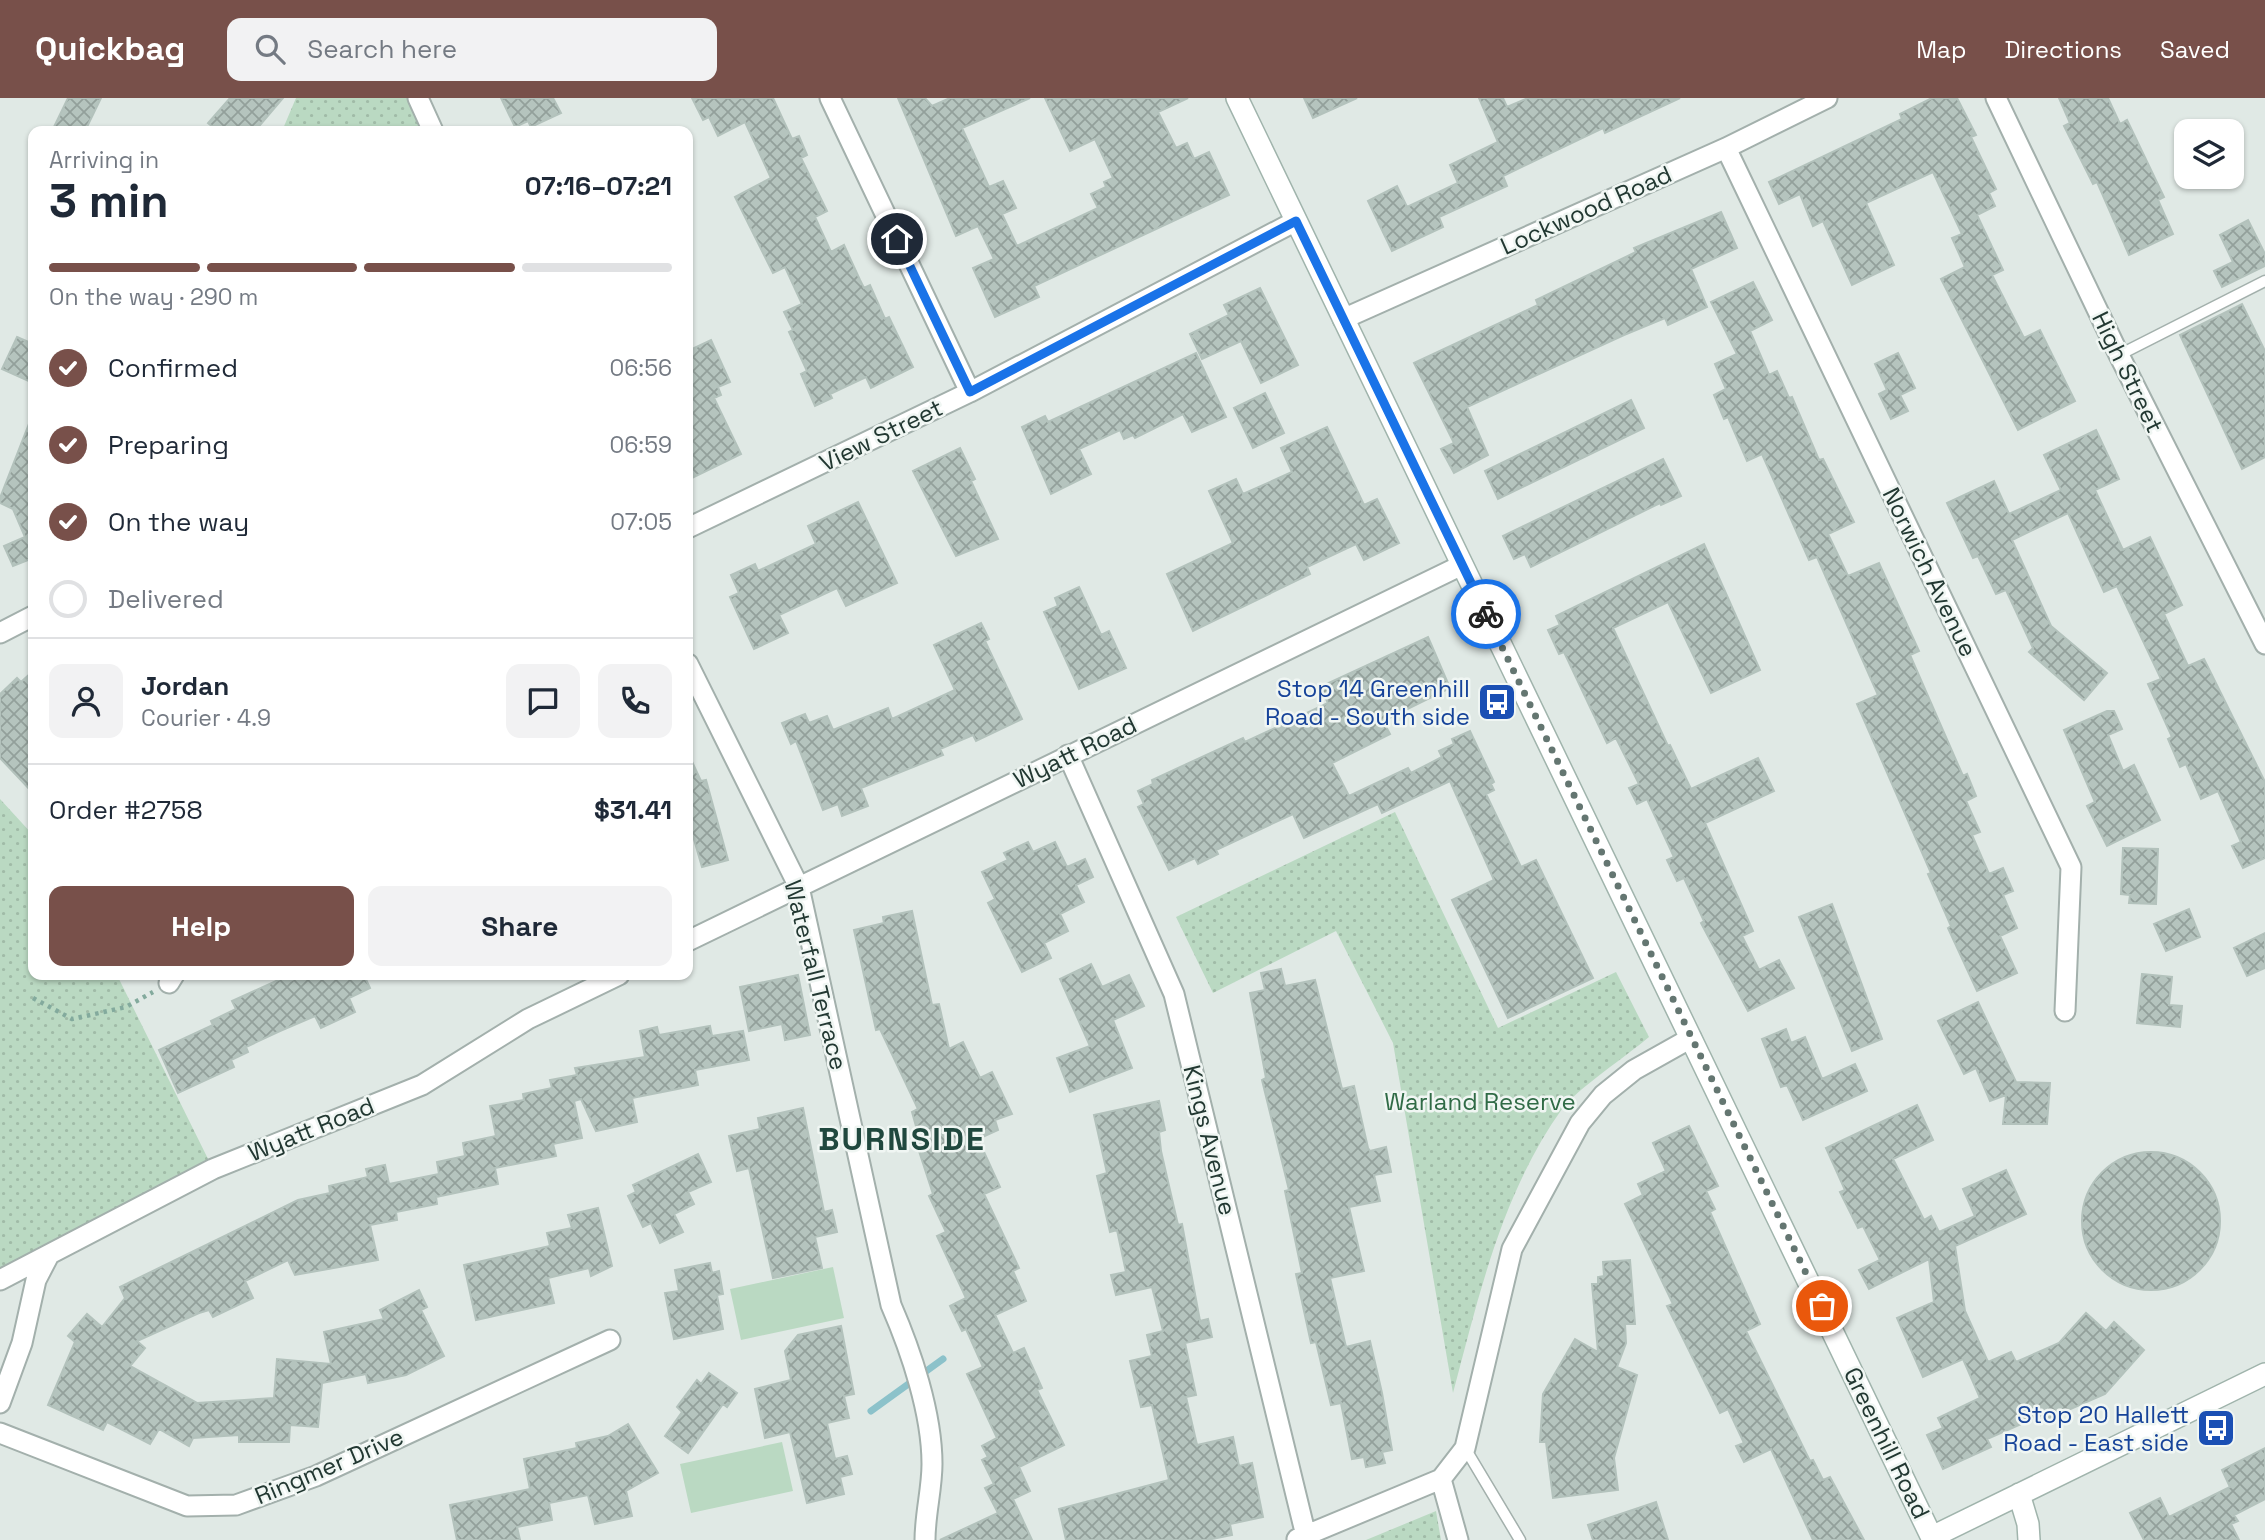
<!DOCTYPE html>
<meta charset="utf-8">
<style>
:root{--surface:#fff;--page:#f2f2f3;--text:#1f2937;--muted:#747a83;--line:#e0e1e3;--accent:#78504a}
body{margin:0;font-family:"Space Grotesk",sans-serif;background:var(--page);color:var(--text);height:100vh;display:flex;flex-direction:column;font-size:26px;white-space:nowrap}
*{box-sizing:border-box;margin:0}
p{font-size:23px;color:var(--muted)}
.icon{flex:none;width:38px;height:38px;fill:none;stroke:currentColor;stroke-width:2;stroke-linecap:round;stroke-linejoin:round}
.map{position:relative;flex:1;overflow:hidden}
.details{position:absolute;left:28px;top:28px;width:665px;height:854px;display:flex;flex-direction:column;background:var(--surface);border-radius:14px;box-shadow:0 2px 5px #0004}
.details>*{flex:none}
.fabs{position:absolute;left:2174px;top:21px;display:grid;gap:14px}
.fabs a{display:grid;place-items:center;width:70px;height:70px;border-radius:14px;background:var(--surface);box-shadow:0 2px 5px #0004;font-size:35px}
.pin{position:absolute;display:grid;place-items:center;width:60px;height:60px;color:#fff;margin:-30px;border:4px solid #fff;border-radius:50%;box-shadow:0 2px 7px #0007}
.courier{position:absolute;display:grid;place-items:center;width:70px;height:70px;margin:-35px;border:5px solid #1a73e8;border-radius:50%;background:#fff;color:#222;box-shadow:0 2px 9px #0007}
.headline em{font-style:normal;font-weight:600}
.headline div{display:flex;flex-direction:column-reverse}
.headline{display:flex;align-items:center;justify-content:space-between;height:119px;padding:0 21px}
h1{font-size:46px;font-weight:600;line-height:52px}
.bar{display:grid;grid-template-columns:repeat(4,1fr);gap:10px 7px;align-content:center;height:84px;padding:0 21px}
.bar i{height:9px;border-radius:5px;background:var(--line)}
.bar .selected{background:var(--accent)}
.bar p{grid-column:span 4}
.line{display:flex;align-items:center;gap:18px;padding:0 21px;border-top:2px solid var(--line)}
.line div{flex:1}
.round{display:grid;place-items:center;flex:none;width:74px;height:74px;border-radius:14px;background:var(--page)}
ol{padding:0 21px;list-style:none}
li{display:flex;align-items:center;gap:21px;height:77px}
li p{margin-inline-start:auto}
li .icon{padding:7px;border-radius:50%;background:var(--accent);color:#fff;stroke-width:4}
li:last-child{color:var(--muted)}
li i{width:38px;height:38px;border:4px solid var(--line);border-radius:50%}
.button{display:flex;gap:14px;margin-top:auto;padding:14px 21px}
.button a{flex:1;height:80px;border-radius:14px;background:var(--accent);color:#fff;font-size:28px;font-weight:600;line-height:80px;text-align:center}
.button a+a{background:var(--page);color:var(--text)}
header{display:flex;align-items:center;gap:42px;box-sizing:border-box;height:98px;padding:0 35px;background:var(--accent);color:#fff}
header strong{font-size:33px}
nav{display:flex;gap:38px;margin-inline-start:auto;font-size:24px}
.search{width:490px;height:63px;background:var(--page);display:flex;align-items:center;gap:18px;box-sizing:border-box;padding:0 24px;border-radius:14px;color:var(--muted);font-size:26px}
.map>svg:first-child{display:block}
</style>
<header>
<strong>Quickbag</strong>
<div class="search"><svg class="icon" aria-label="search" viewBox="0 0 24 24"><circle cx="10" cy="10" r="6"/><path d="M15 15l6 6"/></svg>Search here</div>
<nav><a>Map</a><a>Directions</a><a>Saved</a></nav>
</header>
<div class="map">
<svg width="2265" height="1442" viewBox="0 0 2265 1442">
<defs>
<pattern id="park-dots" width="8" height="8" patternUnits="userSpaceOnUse" patternTransform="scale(1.75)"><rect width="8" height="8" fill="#bad9c2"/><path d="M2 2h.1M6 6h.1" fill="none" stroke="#a0bba7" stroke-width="1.8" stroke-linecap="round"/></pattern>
<pattern id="building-cross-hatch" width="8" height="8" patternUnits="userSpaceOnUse" patternTransform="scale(1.75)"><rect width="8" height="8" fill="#b5c4be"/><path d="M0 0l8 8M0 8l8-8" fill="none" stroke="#93a09b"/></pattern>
</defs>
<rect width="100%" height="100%" fill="#e0e9e5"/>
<path fill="#bad9c2" d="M833,1169L844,1220L741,1242L730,1191Z
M782,1344L793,1393L691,1415L680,1366Z"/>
<path fill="url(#park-dots)" d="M296,0H418L433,33H282Z
M0,701L33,737V877H117L213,1071L0,1182Z
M1395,714L1498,930L1616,874L1649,939C1628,957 1577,991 1562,1011C1502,1095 1479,1197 1453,1295L1393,945L1336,833L1213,895L1176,819Z
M1436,1413L1441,1442H1366Z"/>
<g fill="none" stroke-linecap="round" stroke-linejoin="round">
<path stroke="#8cc2ca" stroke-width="7" d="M871,1313L943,1261"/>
</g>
<path fill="url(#building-cross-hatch)" stroke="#b3c2bc" stroke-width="2" d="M68,0H101L85,33H52Z
M230,0H283L255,33H218L208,25Z
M501,0H553L561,15L531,29L528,23L515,29Z
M692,0H773L792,41L799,38L807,57L801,60L827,113L815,119L831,154L844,147L860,182L864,190L870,187L885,221L889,219L913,269L871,290L866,279L830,296L832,300L815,308L801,276L807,273L789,234L793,232L784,214L802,206L785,169L773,175L735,99L771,80L745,24L718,38L709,19L703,22Z
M898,0H925L932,8L950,0H1030L962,30L989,89L1003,83L1016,110L1002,116L1017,148L1098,110L1091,96L1106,89L1104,84L1113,80L1095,41L1070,53L1045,0H1188L1158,14L1176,50L1187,45L1194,61L1209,54L1229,97L1034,188L1039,199L995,219L973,170L994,161L978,128L956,138Z
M1304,0H1357L1313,20Z
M1479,0H1503L1507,9L1528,0H1680L1605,35L1603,30L1503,78L1507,88L1439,119L1443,129L1392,153L1368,103L1397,88L1407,109L1458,85L1450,67L1498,44Z
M1932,0H1957L1976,37L1971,39L1996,91L1989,95L1995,108L1977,117L2003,172L1992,177L2024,240L2040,232L2075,303L2018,332L1941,181L1965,169L1952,140L1962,136L1933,74L1866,105L1894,167L1852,187L1823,123L1813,128L1800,96L1779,106L1769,84L1902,21L1900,16Z
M2059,0H2108L2120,26L2127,22L2164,99L2158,102L2173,136L2129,157L2097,84L2093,86L2064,28L2070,25Z
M1721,114L1737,150L1691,171L1707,209L1668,227L1665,220L1624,237L1467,309L1488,357L1454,375L1441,351L1454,345L1414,265L1538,207L1536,202L1636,154L1634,150Z
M2248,122L2265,156V168L2222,189L2214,173L2233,164L2220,137Z
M1753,184L1772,222L1750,233L1769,277L1777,273L1789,300L1792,299L1819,362L1823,361L1854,424L1828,436L1848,478L1879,465L1919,553L1910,557L1963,678L1967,676L1976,698L1966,703L1980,734L1972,737L1989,776L2003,770L2013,793L2003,797L2017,830L2000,838L2017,875L1977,893L1948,830L1951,828L1928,776L1931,775L1857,606L1878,597L1817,459L1809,462L1762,356L1747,363L1728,319L1724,321L1714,297L1726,291L1715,266L1737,256L1711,204Z
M1260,190L1298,267L1261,285L1241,243L1202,261L1190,236L1229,217L1224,207Z
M2242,206L2265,253V359L2242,371L2180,237Z
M17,239L33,246V285L2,271Z
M711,242L730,284L718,289L721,297L714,300L741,356L688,382V253Z
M1196,255L1226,319L1192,334L1183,316L1135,340L1133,337L1124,341L1120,332L1079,351L1091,376L1051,396L1022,329L1045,318L1048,324Z
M1898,255L1915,290L1900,297L1908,313L1891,321L1879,296L1887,292L1875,266Z
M1265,295L1284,335L1253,350L1234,310Z
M1631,302L1644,330L1498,401L1485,373Z
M32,318L33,460L13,468L4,448L25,439L13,411L0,405V400Z
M1327,329L1364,407L1377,401L1399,445L1364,462L1356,446L1307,469L1310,476L1193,533L1167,476L1233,445L1209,393L1236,381L1243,396L1292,374L1281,350Z
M2096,332L2119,381L2095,392L2123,452L2150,439L2182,507L2164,516L2188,568L2204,561L2265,684V760L2243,770L2232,748L2241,744L2218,693L2201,701L2186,666L2180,669L2168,641L2172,639L2148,586L2161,581L2117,488L2104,494L2068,415L2012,442L2051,528L2107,575L2084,602L2029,554L2033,550L2006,492L1996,496L1978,458L1973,460L1947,405L1994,383L2009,416L2061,392L2044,357Z
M960,350L975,381L971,383L998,441L956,458L913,373Z
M1663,361L1681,398L1661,407L1660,405L1531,469L1525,456L1514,461L1503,438Z
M858,404L897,485L846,508L837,490L779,517L788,535L754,551L730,499L739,495L731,477L755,466L758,473L816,446L808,428Z
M1704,446L1760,572L1711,595L1668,504L1613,530L1668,648L1670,647L1691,691L1758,660L1774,693L1705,725L1753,833L1742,838L1759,872L1779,862L1794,890L1748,913L1701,825L1704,823L1684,780L1677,783L1667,762L1674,759L1647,701L1637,706L1629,690L1639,686L1616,640L1607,645L1564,554L1559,556L1548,532L1560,527L1556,518Z
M1079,489L1101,537L1109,533L1126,570L1079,591L1044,514L1058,508L1055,500Z
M981,525L989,541L985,543L1022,621L976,643L973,637L940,651L943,657L861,690L868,708L842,718L838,706L823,712L796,643L791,646L782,625L805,616L809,625L827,618L833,632L888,610L892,621L955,592L934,547Z
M1428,539L1450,590L1383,623L1390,636L1332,665L1349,698L1408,670L1411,675L1442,659L1439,653L1454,646L1452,641L1470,633L1494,684L1491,686L1494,692L1486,696L1521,769L1536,762L1593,880L1508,920L1452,802L1494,782L1450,683L1382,715L1378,706L1304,740L1293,716L1216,752L1218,756L1198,766L1195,760L1169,772L1138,709L1144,706L1138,693L1153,686L1152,682L1243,640L1245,644L1328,605L1320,589Z
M33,573V695L0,660V596L17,580L21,584Z
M2107,613H2114L2122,631L2108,637L2123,673L2134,667L2160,722L2107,748L2087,708L2095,704L2064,632Z
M688,655L701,683L706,682L728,762L702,769L693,738L688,740Z
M1028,744L1033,754L1055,744L1067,769L1085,761L1093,779L1076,787L1084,804L1060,816L1068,833L1044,845L1051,860L1022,874L988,805L995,801L982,774L1008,762L1004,755Z
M2123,750L2158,751L2156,806L2129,805L2130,797L2121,796Z
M1832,806L1882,941L1852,953L1799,819Z
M2189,811L2200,839L2166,853L2154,826Z
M912,813L932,907L939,906L949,951L963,944L980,980L992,974L1012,1016L995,1022L998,1032L978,1041L1000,1089L984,1096L1019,1170L1013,1173L1026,1203L995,1217L1013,1255L1024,1250L1042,1290L1037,1292L1064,1347L1019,1369L1030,1393L1013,1401L1032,1442H940L998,1415L985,1390L994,1386L982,1362L988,1359L982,1348L997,1340L967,1276L983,1269L966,1231L962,1233L950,1208L966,1200L937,1138L946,1134L929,1098L933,1096L917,1047L921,1046L912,1014L918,1011L880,931L876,932L854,832L884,825L883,819Z
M2265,835V870L2247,878L2234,850Z
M1091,866L1102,889L1129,877L1144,908L1113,922L1132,970L1070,994L1057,960L1090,948L1060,881Z
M1281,871L1285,888L1315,882L1342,991L1354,988L1368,1050L1370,1053L1386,1049L1391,1074L1374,1077L1380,1103L1349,1109L1364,1173L1330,1180L1346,1249L1370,1243L1382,1295L1392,1352L1382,1354L1385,1365L1366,1369L1364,1359L1352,1361L1341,1305L1331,1307L1316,1244L1311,1245L1296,1176L1302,1175L1285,1093L1289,1092L1262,982L1266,980L1250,895L1265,892L1261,875Z
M2142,876L2172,879L2169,907L2182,908L2180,929L2137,925Z
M302,877H364L370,890L349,900L355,914L321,930L315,918L280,933L246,949L248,954L231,962L234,969L178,995L159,952L213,927L211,923L236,911L232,903L287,878L290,883Z
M798,877L810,937L785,942L782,926L749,933L740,889Z
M1978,904L2016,984L2050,985L2047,1026H2003L2006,997L1990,1003L1976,970L1964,976L1938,923Z
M710,928L712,938L743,933L749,962L695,972L698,987L632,1000L637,1024L596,1033L581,1001L574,1003L582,1040L553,1046L556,1058L495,1070L498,1086L436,1099L437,1106L396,1114L397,1122L370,1127L378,1162L295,1177L288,1162L245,1183L253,1200L213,1219L209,1212L199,1215L137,1243L145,1250L130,1268L197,1305L274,1300L277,1261L331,1266L324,1234L384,1221L380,1212L419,1192L427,1209L421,1212L444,1258L406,1277L368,1285L366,1276L322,1285L318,1329L290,1327L289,1344H239V1337L193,1340L189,1348L159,1331L150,1346L107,1324L103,1332L48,1307L75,1244L68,1238L87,1216L102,1229L125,1200L120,1189L298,1102L330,1095L329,1088L368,1079L366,1071L385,1067L389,1086L439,1076L437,1064L465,1058L463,1045L496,1038L490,1008L524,1002L523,996L552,990L550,982L577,977L575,970L645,959L640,933L657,929L659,937Z
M1786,931L1791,945L1805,939L1822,981L1855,966L1867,993L1803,1022L1787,987L1781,989L1762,941Z
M1159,1003L1165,1032L1159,1034L1161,1053L1178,1127L1182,1126L1200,1223L1208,1221L1212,1239L1185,1245L1196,1297L1186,1299L1197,1347L1233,1339L1239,1368L1252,1365L1263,1419L1230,1426L1232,1437L1207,1442H1066L1059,1411L1169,1382L1152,1307L1141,1309L1130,1263L1152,1258L1147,1237L1163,1233L1152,1189L1116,1197L1111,1177L1126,1174L1117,1132L1110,1134L1097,1078L1107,1075L1094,1017Z
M1917,1007L1933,1042L1893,1061L1924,1122L1931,1118L1939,1134L1975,1118L1963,1091L2006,1072L2026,1116L1955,1148L1965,1213L1988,1264L2011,1254L2016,1264L2059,1245L2086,1215L2106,1233L2114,1224L2144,1252L2105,1296L2048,1321L2046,1315L1987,1341L1991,1349L1943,1371L1927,1337L1943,1330L1938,1320L1980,1300L1963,1261L1923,1279L1897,1220L1934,1204L1929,1161L1869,1191L1859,1172L1880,1162L1863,1128L1858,1130L1840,1094L1845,1092L1826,1050Z
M803,1010L824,1114L832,1112L837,1134L815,1139L822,1170L773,1180L749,1070L737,1073L729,1038L760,1031L758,1020Z
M1689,1028L1718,1088L1706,1093L1715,1111L1710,1114L1760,1226L1746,1233L1810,1363L1813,1362L1823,1382L1830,1379L1864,1442H1813L1771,1351L1744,1364L1736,1348L1744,1345L1728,1311L1720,1315L1667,1208L1673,1206L1625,1106L1643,1097L1638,1086L1666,1073L1653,1045Z
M2082 1123a69 69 0 1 1 138 0a69 69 0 1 1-138 0Z
M698,1056L711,1084L688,1094L694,1106L674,1116L683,1134L660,1145L651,1125L643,1129L628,1098L636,1094L633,1087Z
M598,1110L612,1168L591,1178L589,1170L548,1180L554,1205L476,1222L464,1167L550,1148L547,1135L572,1130L568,1117Z
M1630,1162L1635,1226H1625L1626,1245L1617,1269L1637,1277L1614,1360L1618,1392L1553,1400L1546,1344H1540L1543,1296L1575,1241L1598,1254L1592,1186H1598V1179L1604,1178L1603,1164Z
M710,1165L712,1175L719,1173L723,1196L717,1197L723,1231L674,1241L665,1195L679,1193L675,1172Z
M841,1228L854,1296L844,1298L849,1320L827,1325L835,1361L847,1358L852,1376L840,1379L844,1396L807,1405L790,1334L765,1340L755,1291L791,1282L785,1253L798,1237Z
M709,1275L737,1295L727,1309L723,1306L688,1355L665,1338L682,1314L677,1309L697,1282L701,1286Z
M628,1326L658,1375L626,1393L632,1418L595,1426L588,1397L549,1405L552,1422L517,1429L520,1442H457L450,1407L530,1391L524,1361L577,1350L576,1345L608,1338Z
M2265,1350V1401L2234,1417L2238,1423L2231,1426L2239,1442H2144L2130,1415L2160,1400L2169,1419L2230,1389L2222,1372Z
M1656,1404L1668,1442H1593L1588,1427Z"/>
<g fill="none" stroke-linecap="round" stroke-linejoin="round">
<defs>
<path id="lane" d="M2119,257L2265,183
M1465,1350L1520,1442"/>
<path id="street" d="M418,0L433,33
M830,0L970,294
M1996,0L2119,257L2265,546
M1726,50L2071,769L2065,913
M1343,221L1726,50L1827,0
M688,430L970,294L1296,123
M0,535L33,518
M688,566L799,789L891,1207C911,1253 932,1315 932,1366C932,1391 925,1416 925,1442
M1068,657L1174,896L1307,1442
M688,843L1462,467
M169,885L174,877
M0,1182L213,1071L422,987L528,921L619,877
M0,1305L22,1245L36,1182L49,1157
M0,1335L187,1408L236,1407L316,1378L610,1242
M1297,1441L1441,1381
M1458,1442L1441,1381L1465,1350L1512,1151L1580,1025L1603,997L1634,972L1691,940"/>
<path id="secondary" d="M1237,0L1933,1442
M2019,1396L2028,1426L2029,1442
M1932,1439L2265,1276"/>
</defs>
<use href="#lane" stroke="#a3b0ac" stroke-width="13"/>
<use href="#street" stroke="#a3b0ac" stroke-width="23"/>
<use href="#secondary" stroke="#a0b4ac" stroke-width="24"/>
<path stroke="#83aa9d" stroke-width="4.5" stroke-dasharray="3.5 5" stroke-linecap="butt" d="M33,900L72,921L126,909L153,894"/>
<use href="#lane" stroke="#fff" stroke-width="10"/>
<use href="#street" stroke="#fff" stroke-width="19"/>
<use href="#secondary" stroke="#fff" stroke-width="21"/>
</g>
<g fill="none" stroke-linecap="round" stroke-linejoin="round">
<path stroke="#647671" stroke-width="7" stroke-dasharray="0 12.6" d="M1486,516L1822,1208"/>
<path stroke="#1a73e8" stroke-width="9" d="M897,141L970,294L1296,123L1486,516"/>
</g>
<defs>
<symbol id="bus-square" viewBox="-11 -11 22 22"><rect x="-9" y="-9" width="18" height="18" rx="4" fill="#1a4fb4" stroke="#f0f6f3"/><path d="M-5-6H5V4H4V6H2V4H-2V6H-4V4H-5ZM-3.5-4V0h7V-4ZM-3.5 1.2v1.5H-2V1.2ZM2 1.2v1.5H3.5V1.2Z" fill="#fff"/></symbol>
</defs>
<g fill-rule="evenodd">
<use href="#bus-square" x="1475" y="582" width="44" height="44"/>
<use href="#bus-square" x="2194" y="1308" width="44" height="44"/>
</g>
<g text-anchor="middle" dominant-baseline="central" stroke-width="5" stroke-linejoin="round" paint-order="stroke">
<g font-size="24" fill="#223832" stroke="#f0f6f3">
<text transform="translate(1586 112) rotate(-24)">Lockwood Road</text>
<text transform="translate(2128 274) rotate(64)">High Street</text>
<text transform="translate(881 337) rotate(-26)">View Street</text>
<text transform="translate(1930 474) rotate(64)">Norwich Avenue</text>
<text transform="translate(1075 654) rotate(-26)">Wyatt Road</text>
<text transform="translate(816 877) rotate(76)">Waterfall Terrace</text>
<text transform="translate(311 1031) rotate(-22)">Wyatt Road</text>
<text transform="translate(1210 1042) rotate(76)">Kings Avenue</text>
<text transform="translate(1887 1345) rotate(64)">Greenhill Road</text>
<text transform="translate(329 1368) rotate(-23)">Ringmer Drive</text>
</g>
<g font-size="24" fill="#164399" stroke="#f0f6f3" text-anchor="end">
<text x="1470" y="590">Stop 14 Greenhill<tspan x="1470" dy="28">Road - South side</tspan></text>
<text x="2189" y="1316">Stop 20 Hallett<tspan x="2189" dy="28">Road - East side</tspan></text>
</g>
<g font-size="24" fill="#306b46" stroke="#f0f6f3">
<text x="1480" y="1003">Warland Reserve</text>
</g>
<g font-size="32" font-weight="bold" letter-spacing="2" fill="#20483e" stroke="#f0f6f3">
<text x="902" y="1041">BURNSIDE</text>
</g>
</g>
</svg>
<div class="fabs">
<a><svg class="icon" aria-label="layers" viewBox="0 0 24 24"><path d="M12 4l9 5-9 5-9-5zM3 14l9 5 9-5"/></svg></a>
</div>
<div class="pin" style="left:1822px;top:1208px;background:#ea580c"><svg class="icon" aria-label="bag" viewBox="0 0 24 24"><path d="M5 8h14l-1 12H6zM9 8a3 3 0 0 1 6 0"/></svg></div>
<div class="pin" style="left:897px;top:141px;background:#1f2937"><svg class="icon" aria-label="home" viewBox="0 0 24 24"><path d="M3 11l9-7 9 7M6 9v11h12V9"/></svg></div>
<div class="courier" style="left:1486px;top:516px"><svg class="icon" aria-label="bike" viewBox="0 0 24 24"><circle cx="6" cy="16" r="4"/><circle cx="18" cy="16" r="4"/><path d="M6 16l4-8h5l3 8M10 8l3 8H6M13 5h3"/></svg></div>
<section class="details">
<div class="headline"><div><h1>3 min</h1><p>Arriving in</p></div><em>07:16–07:21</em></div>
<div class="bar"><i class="selected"></i><i class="selected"></i><i class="selected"></i><i></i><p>On the way · 290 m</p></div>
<ol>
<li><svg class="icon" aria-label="check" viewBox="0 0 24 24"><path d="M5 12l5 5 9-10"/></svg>Confirmed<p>06:56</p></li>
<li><svg class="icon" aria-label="check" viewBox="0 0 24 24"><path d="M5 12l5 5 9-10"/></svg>Preparing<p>06:59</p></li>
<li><svg class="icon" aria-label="check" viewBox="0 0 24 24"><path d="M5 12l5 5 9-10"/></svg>On the way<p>07:05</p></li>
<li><i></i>Delivered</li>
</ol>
<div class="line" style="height:126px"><a class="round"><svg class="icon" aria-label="person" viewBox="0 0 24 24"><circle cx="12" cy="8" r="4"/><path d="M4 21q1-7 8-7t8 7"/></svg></a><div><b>Jordan</b><p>Courier · 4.9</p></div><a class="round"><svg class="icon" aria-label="chat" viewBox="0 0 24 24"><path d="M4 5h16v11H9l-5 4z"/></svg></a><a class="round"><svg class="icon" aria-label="phone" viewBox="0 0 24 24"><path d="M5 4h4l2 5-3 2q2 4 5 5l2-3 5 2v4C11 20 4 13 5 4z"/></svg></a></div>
<div class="line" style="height:91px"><div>Order #2758</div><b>$31.41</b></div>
<div class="button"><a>Help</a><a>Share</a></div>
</section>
</div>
